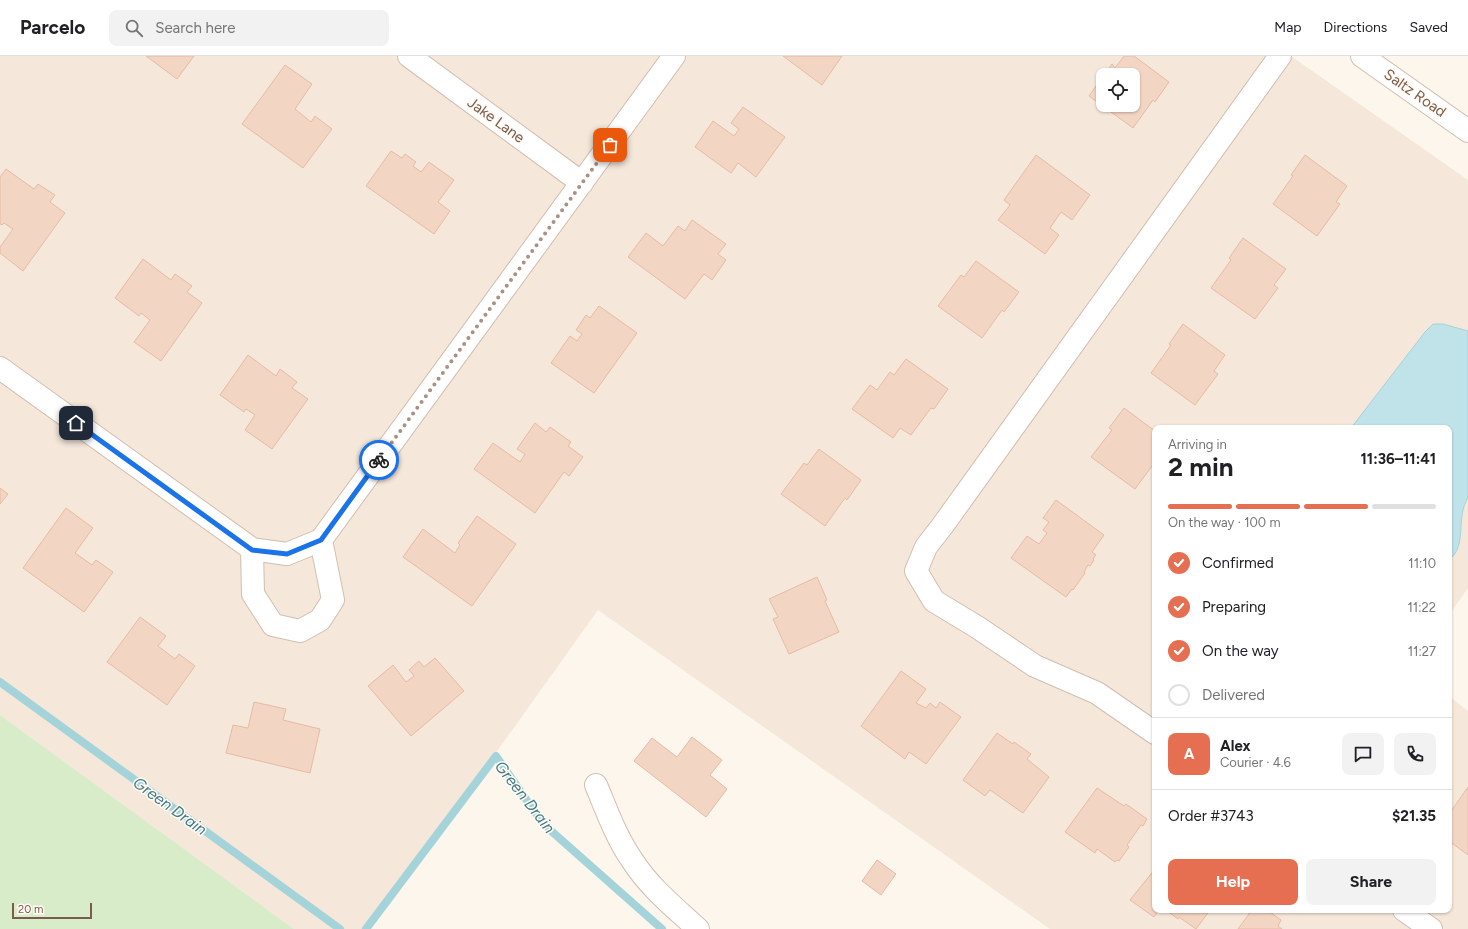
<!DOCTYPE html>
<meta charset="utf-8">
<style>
:root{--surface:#fff;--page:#f2f2f2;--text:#202124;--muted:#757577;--line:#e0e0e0;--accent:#e76f51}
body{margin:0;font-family:Figtree,sans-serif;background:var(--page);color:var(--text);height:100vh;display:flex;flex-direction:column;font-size:15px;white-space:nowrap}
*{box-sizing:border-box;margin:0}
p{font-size:13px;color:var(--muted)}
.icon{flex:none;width:22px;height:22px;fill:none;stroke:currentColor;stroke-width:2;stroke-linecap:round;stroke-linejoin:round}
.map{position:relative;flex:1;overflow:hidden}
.panel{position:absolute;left:1152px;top:369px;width:300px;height:488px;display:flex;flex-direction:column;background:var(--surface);border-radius:8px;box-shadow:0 1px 3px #0004}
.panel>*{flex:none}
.controls{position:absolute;left:1096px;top:12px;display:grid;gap:8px}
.controls a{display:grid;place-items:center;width:44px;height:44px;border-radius:8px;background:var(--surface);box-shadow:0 1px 3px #0004;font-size:20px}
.scale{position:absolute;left:12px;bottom:10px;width:80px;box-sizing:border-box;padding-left:4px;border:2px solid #7a5c4d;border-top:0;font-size:11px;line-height:14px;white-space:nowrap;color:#7a5c4d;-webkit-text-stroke:3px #fffaf3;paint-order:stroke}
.pin{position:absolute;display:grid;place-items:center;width:34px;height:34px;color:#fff;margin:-17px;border-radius:8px;box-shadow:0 2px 6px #0006}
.courier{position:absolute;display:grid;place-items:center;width:40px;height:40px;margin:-20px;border:3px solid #1a73e8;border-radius:50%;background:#fff;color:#222;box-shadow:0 1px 5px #0007}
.summary em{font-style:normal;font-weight:700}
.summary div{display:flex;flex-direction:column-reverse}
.summary{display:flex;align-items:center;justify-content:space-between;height:68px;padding:0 16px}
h1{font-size:26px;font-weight:700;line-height:30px}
.bar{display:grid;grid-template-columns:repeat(4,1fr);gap:6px 4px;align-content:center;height:48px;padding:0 16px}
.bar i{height:5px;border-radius:3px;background:var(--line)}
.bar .on{background:var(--accent)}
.bar p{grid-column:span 4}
.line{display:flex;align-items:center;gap:10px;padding:0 16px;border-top:1px solid var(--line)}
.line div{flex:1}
.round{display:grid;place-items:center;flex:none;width:42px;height:42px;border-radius:8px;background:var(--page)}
ol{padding:0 16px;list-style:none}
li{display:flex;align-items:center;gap:12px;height:44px}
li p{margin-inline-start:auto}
li .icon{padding:4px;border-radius:50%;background:var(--accent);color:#fff;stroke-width:4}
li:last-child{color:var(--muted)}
li i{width:22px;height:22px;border:2px solid var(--line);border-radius:50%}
.action{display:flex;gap:8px;margin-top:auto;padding:8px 16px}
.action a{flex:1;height:46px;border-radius:8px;background:var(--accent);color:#fff;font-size:16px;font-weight:700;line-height:46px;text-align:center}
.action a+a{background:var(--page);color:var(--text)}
header{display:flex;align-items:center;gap:24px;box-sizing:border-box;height:56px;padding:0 20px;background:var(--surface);border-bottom:1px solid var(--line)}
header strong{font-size:19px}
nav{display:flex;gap:22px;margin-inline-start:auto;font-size:14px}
.search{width:280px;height:36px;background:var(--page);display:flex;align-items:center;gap:10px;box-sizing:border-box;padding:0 14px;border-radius:8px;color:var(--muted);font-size:15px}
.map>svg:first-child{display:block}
</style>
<header>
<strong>Parcelo</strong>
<div class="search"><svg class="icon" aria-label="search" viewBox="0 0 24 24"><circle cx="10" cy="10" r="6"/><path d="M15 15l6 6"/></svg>Search here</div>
<nav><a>Map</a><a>Directions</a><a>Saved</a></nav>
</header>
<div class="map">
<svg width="1468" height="873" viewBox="0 0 1468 873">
<rect width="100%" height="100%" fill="#fdf6ec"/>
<path fill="#f5e8da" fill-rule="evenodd" d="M0,0H1291L1468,124V532L1449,559V372H1155V854H1449V640L1468,655V873H1050L598,554L370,873H294L0,659ZM1103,19H1133V49H1103Z"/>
<path fill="#d8ecc9" d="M0,659L294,873H0Z"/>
<path fill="#bfe3e8" stroke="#a5d3da" d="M1433,268H1443L1468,275V442C1455,462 1468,489 1449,504V372H1351L1425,276Z"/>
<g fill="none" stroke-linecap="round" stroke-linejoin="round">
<path stroke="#a5d3da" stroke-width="8" d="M0,626L340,873
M366,873L496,700L537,759L549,773L662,873"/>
</g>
<path fill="#f3d5c3" stroke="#e6bba3" d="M146,0H194L177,23Z
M783,0H842L822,29Z
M1124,0H1134L1169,26L1155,46L1153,44L1133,72L1089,40L1103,20V49H1133V19H1104L1112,8L1115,12Z
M285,9L312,28L295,53L311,66L315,60L332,73L303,112L242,68Z
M743,51L785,81L756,121L738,107L731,117L695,91L713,65L734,80L739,73L731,67Z
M391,95L402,102L405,98L416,106L413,110L421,116L429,106L454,124L438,146L450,155L434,178L366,130Z
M1036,99L1090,139L1072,164L1061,156L1050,172L1059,179L1045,198L998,164L1010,149L1004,144Z
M1305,99L1347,130L1336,146L1340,148L1317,180L1273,148L1293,120L1291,119Z
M6,113L34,133L38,128L55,139L50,146L65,157L23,215L0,197V191L13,173L4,167L2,169L0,168V121Z
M692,164L726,188L718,198L726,204L712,224L704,218L685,243L628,201L646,177L663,190L678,170L685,175Z
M1243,182L1286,213L1274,229L1278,232L1255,263L1211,232L1231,204L1229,202Z
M143,203L171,224L175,218L192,230L187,236L202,247L161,305L134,286L150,264L141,257L139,260L115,242Z
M976,205L1019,236L1004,256L1002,254L982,282L938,250L961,219L964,221Z
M599,250L637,277L594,337L551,307L570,280L577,285L582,278L576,274L586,259L590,262Z
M1183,268L1225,299L1214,315L1218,318L1195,349L1151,317L1171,289L1169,288Z
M248,299L276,320L280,313L297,326L292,332L308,343L272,393L245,374L255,359L246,353L244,356L220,339Z
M906,303L948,333L934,353L931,352L911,379L900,372L893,382L852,353L870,329L877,334L890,316L894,319Z
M1124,352L1155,375V406L1135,433L1091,401L1112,374L1109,372Z
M535,367L546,376L550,371L571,386L568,390L583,401L569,420L564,416L535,457L474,413L493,387L520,406L525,398L517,393Z
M819,393L861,424L847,444L845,442L825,470L781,438L804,407L807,409Z
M0,432L8,438L0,448Z
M1056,444L1104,479L1092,496L1096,499L1093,503L1094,504L1090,510L1088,509L1084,516L1085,517L1073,534L1072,533L1066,541L1011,502L1027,480L1039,488L1047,477L1043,474L1049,466L1043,462Z
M66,452L93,472L75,497L92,509L96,504L113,516L84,556L23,512Z
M477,460L516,488L472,550L403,501L423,473L455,497L460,489L458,487Z
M817,521L827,544L825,545L839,576L789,598L773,563L778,561L769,543Z
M140,561L166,580L158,590L175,603L179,598L195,610L167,649L107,606Z
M435,602L464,635L411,680L368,630L393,609L406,626L414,620L409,614L419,605L424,611Z
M901,615L926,633L916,647L926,652L930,647L936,652L940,646L961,661L926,708L909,696L905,703L861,670Z
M254,646L286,653L283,664L320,673L310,717L226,697L233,669L248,672Z
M997,677L1013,688L1014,686L1031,698L1027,703L1049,721L1023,757L990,734L985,740L963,724Z
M692,681L722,704L710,719L727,733L706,761L634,705L652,682L677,701Z
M1468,731V799L1449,785V758Z
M1097,732L1124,750L1126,748L1147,763L1143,770L1141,769L1127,789L1129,791L1119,805L1117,804L1115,806L1097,793L1095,797L1065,776Z
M877,804L896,818L881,839L862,825Z
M1155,813V854H1159L1154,861L1130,844Z
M1166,854H1210L1196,873L1179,861L1178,863Z
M1252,854H1267L1281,864L1278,870L1282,873H1238Z"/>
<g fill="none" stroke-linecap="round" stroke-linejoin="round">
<defs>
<path id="minor" d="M409,0L582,127
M1362,0L1468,75
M0,312L252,493L287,498L321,484
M321,484L674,0
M252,493L253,538L273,569L300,575L320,564L333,544L321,484
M1155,677L1097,637L1035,610L977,571L934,545L916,515L926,491L943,469L1280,0
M596,729C607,755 616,781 632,804C649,831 675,852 698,873
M1404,854L1431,873"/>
</defs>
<use href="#minor" stroke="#d1beb0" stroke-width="24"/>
<use href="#minor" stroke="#fff" stroke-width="22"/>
</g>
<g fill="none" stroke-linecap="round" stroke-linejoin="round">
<path stroke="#a89285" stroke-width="4" stroke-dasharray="0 7.2" d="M379,404L610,89"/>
<path stroke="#1a73e8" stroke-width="5" d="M76,367L252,494L287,498L321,484L379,404"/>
</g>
<g text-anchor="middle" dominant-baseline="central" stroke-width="3" stroke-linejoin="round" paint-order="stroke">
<g font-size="15" fill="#7a5c4d" stroke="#fffaf3">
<text transform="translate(1415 37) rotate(35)">Saltz Road</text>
<text transform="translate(496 64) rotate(36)">Jake Lane</text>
</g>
<g font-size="16" font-style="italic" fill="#437c86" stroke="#fffaf3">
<text transform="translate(525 741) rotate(52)">Green Drain</text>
<text transform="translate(170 750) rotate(36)">Green Drain</text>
</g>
</g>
</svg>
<div class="controls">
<a><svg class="icon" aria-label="locate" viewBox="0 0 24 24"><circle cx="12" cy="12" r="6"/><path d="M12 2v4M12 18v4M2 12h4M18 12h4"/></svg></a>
</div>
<div class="scale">20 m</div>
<div class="pin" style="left:610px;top:89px;background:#ea580c"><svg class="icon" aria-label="bag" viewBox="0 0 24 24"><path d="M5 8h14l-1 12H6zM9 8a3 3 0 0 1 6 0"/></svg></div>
<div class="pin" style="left:76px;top:367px;background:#1f2937"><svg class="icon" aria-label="home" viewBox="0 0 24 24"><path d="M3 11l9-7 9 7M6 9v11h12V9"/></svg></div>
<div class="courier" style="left:379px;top:404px"><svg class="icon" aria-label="bike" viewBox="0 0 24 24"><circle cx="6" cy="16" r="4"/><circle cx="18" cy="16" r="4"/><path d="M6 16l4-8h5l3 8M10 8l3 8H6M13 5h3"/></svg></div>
<section class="panel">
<div class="summary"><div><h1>2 min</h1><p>Arriving in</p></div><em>11:36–11:41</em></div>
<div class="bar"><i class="on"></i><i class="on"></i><i class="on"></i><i></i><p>On the way · 100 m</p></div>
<ol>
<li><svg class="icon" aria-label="check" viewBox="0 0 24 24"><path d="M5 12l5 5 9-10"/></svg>Confirmed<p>11:10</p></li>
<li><svg class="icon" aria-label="check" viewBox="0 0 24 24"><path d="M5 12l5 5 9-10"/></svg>Preparing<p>11:22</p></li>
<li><svg class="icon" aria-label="check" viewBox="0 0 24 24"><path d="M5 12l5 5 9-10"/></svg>On the way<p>11:27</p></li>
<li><i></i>Delivered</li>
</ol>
<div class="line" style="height:72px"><b class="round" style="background:var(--accent);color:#fff">A</b><div><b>Alex</b><p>Courier · 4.6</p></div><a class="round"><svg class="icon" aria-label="chat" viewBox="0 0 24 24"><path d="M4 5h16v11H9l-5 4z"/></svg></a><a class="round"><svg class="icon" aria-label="phone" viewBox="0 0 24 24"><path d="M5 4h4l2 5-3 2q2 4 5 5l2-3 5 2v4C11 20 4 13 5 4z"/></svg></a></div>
<div class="line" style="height:52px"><div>Order #3743</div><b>$21.35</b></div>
<div class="action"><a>Help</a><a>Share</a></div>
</section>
</div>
